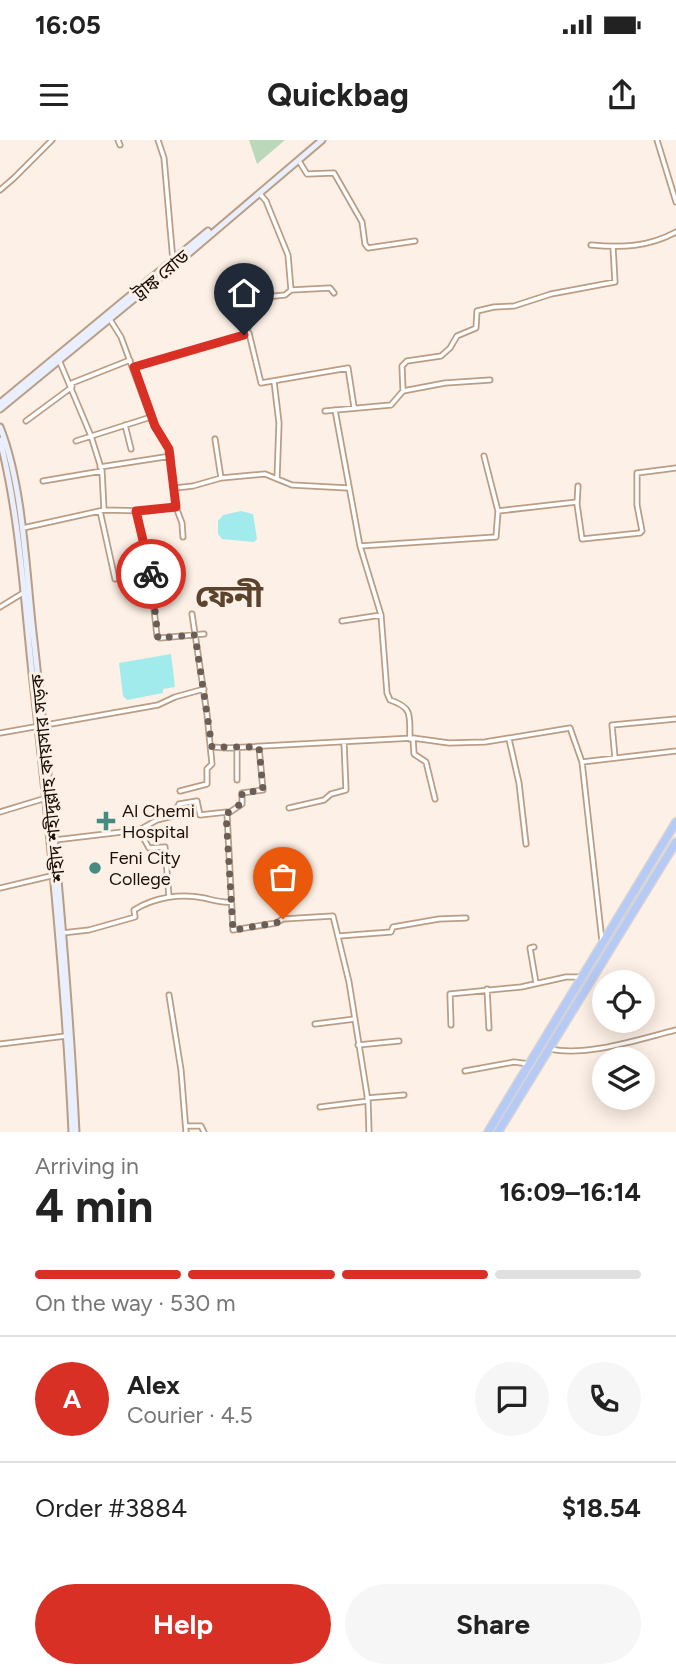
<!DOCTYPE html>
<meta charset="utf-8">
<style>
:root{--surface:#fff;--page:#f6f6f6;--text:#222;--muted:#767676;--line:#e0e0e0;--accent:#d93025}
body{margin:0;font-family:Figtree,"Noto Sans Bengali",sans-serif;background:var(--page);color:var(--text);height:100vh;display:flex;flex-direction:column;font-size:26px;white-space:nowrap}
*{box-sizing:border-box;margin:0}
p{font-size:23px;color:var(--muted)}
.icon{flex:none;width:38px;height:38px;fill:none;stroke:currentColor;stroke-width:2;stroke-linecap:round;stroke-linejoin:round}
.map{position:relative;height:992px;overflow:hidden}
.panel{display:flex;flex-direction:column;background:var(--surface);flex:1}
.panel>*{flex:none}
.tools{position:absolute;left:592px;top:830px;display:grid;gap:14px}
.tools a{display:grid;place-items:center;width:63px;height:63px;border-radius:50%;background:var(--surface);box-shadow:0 4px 18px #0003;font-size:35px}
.pin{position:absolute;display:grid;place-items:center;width:60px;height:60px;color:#fff;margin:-72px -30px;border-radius:50% 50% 50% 0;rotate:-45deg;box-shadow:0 0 7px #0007}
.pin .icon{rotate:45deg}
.courier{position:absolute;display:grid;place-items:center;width:70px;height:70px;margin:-35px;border:5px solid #d93025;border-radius:50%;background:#fff;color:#222;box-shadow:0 2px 9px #0007}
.overview em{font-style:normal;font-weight:700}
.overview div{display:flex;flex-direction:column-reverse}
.overview{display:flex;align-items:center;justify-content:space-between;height:119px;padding:0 35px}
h1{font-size:46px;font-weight:700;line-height:52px}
.bar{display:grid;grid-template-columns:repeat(4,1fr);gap:10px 7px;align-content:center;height:84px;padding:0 35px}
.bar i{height:9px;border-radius:5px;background:var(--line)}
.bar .active{background:var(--accent)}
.bar p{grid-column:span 4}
.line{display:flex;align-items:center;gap:18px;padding:0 35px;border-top:2px solid var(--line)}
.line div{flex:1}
.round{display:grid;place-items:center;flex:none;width:74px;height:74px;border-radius:37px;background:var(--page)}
.primary-button{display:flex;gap:14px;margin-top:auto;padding:14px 35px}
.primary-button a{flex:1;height:80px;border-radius:42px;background:var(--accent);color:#fff;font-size:28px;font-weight:700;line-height:80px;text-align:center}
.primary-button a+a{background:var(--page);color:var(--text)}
.status{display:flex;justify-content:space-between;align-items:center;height:49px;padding:0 35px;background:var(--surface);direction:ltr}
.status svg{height:19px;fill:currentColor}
header{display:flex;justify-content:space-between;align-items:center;height:91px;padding:0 35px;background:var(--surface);font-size:32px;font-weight:700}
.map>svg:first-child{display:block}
</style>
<div class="status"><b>16:05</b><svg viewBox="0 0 49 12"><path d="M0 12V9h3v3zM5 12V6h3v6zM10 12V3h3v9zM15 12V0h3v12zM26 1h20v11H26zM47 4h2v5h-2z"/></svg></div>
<header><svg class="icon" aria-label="menu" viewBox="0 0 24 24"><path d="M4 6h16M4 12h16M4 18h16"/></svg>Quickbag<svg class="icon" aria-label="share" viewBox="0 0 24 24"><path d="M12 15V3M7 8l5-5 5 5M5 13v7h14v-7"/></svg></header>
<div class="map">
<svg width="676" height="992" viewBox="0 0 676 992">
<rect width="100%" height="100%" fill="#fdf0e6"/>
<path fill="#bcd8ba" d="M249,0H285L257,24Z"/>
<path fill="#a1ebec" d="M241,371L253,374L257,399L254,402L222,399L218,394V381L223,375Z
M171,514L175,547L163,549V553L127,560L123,556L119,523Z"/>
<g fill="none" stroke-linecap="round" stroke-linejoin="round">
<defs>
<path id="street" d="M118,0L120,5
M158,0L164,18L173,121
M657,0L676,62
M299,21L307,34L334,33L362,82L365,104L368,108L415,101
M0,50L14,38L52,0
M260,54L266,61L288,115L291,150
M591,105C622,108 648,107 676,92
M109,178L121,197L154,286L169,309L176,367L182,383L183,397
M249,193L261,243L348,228L354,267
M59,220L91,296L102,331L104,370
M133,227L244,195C254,185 246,169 255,158L285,155L291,150L330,148L334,153
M274,241L279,283L277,339
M403,251L402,226L407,221L441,216L450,208L457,196L476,188L477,171L494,167L514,166L551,154L615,142L613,107
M335,270L360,406L381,475L387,553L390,560C414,568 409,576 410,599
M325,271L391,265L403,251L445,243L490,240
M26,281L72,247V243L130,220
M125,285L131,309
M215,299L221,338
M76,301L151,277
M100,327L171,316
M43,341L102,331
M578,346L577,364L582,399L640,393L642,391L637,365V333L676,328
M175,348L193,346L221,338L265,334L292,345L348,348
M100,371L115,439
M136,371L150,433L157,496L160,498L204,494
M498,371L577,362
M23,388L104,370L148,371L176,367
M360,406L496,397L498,371L484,316
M0,467L23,453
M342,481L381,475
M0,593L158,565L175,557L204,549
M413,598L414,614L426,622L435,659
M509,599L519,643L526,704
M212,607L227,608L413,598L449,603L485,602L570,588L582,622L602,801
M259,607L263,650L242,653V664L227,674L233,790L276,783L283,779L333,776L349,842L368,961L369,992
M237,608V640
M615,618L612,585L676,579
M582,622L676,611
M180,651L207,644V629L212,624L207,574L192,474
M289,668L324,660L331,654L346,650L344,602
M0,672L46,658
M139,690L157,680L173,676L179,664L197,661L200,675L227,672
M55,700L139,690L149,708L165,707L169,757
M0,748L55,735
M62,793L89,790L135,777L134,770C155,757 181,753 204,758C213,760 222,763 231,762
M339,796L391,792L393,787L439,779L466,778
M534,807L530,808L536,843
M487,849L489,888
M169,855L181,930L186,992
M315,884L355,879
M451,885L450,854L521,847L566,837H583
M0,904L66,896
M358,905L399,901
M550,909C587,917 640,899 676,890
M465,931L514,922L529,924
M367,958L404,955
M320,967L368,961
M186,986H201L204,992"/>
<path id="secondary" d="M0,263L208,91
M0,269L174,126L322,0
M0,287C24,347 26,436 34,501C52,664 68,828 76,992
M0,300C20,379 24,461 33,542C50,691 65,842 72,992"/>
<path id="highway" d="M488,992L676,682
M498,992L676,702"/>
</defs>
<use href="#street" stroke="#ba9d85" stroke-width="7"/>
<use href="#secondary" stroke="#ba9d85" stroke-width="9"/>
<use href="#highway" stroke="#d6d4d3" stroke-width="10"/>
<use href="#street" stroke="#fff" stroke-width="3.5"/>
<use href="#secondary" stroke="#e9effd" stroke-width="5"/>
<use href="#highway" stroke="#b6caf7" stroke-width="7"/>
</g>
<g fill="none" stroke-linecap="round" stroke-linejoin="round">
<path stroke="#6a5e56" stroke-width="7" stroke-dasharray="0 12.6" d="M151,434L158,498L195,495L212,607H259L263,650L242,653V663L226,674L233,790L276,783L283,779"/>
<path stroke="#d93025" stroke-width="9" d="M151,434L136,371L176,367L169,309L155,286L134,227L244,195"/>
</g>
<g fill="#458b82" stroke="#fdf0e6" stroke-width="2.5">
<path d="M102.5 670.5h7v7h7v7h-7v7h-7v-7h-7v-7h7z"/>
<circle cx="95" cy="728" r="7"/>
</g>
<g text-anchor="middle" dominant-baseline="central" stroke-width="6" stroke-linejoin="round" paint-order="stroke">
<g font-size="18" fill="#1b1008" stroke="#fdf0e6">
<text transform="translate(161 135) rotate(-40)">ট্রাঙ্ক রোড</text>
<text transform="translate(48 638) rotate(-96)">শহীদ শহীদুল্লাহ কায়সার সড়ক</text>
</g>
<g font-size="18" fill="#1b1008" stroke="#fdf0e6" text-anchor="start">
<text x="122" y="671">Al Chemi<tspan x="122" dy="21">Hospital</tspan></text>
<text x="109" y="718">Feni City<tspan x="109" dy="21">College</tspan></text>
</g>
<g font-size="32" font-weight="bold" fill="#5c432d" stroke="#fdf0e6">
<text x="229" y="456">ফেনী</text>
</g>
</g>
</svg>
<div class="tools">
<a><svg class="icon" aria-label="locate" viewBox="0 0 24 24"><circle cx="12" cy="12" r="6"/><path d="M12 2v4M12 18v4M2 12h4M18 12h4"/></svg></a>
<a><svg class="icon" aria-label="layers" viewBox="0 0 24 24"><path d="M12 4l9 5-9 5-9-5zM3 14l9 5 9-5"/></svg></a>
</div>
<div class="pin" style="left:283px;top:779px;background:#ea580c"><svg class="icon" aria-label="bag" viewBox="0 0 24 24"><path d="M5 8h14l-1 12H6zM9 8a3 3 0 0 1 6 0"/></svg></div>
<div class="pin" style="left:244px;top:195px;background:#1f2937"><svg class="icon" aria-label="home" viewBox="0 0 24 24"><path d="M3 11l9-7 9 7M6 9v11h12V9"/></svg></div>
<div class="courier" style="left:151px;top:434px"><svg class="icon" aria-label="bike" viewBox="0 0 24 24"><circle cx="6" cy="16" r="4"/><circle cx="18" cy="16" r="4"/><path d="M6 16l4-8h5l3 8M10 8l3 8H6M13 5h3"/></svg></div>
</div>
<section class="panel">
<div class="overview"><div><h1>4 min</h1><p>Arriving in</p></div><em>16:09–16:14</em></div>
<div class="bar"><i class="active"></i><i class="active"></i><i class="active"></i><i></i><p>On the way · 530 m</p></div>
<div class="line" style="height:126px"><b class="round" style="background:var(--accent);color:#fff">A</b><div><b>Alex</b><p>Courier · 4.5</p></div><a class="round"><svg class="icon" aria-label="chat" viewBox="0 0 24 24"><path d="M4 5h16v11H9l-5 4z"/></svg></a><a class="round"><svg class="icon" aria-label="phone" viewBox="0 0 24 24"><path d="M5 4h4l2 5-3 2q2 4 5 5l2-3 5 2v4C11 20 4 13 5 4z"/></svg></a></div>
<div class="line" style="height:91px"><div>Order #3884</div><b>$18.54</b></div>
<div class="primary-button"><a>Help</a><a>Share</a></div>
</section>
